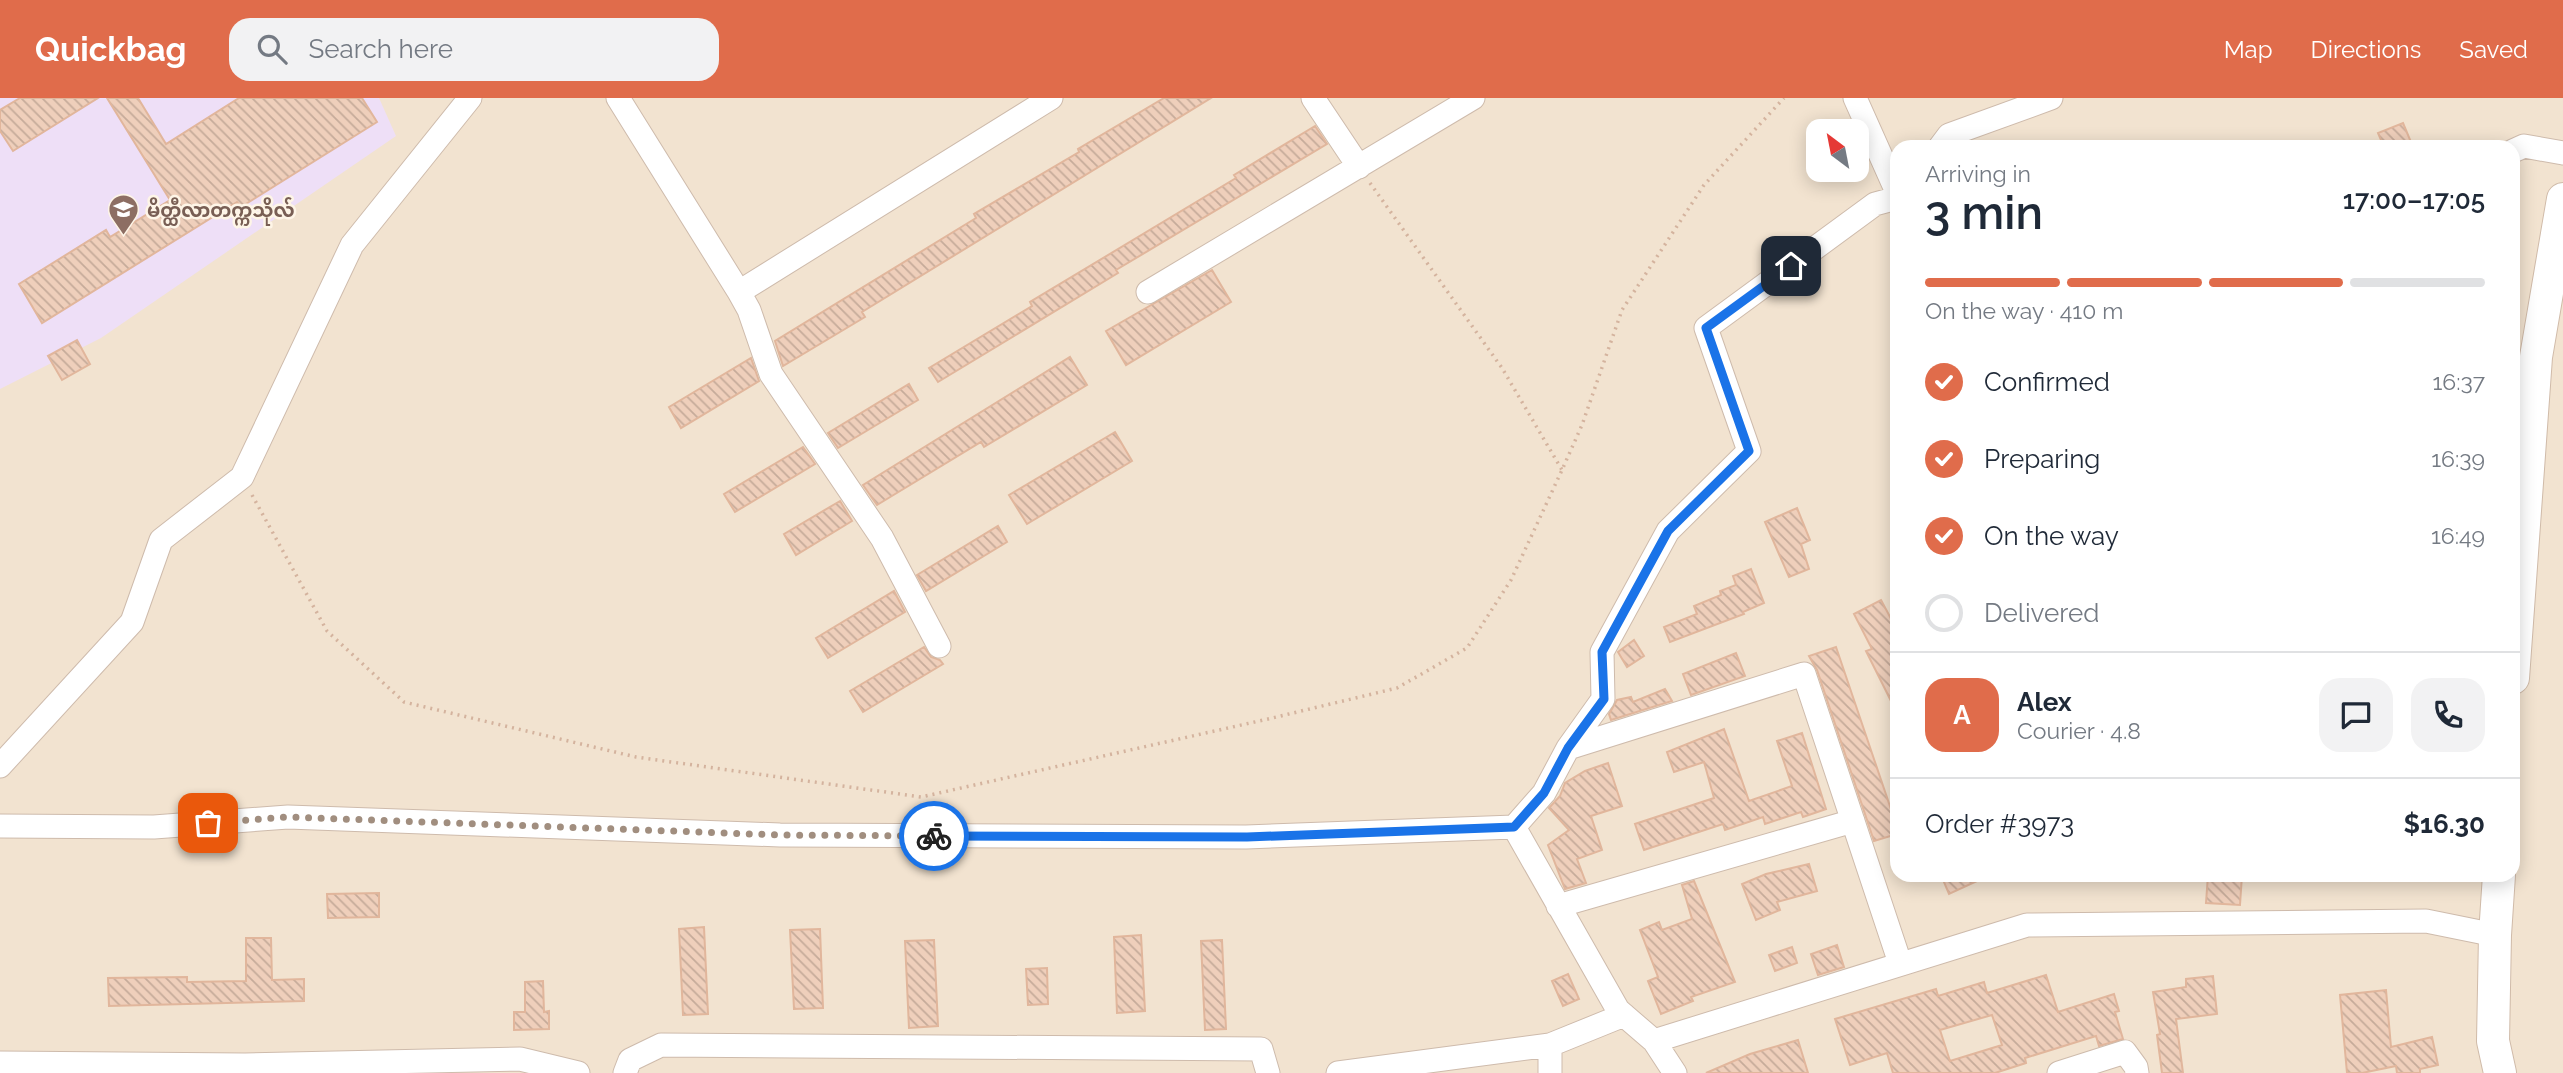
<!DOCTYPE html>
<meta charset="utf-8">
<style>
:root{--surface:#fff;--page:#f2f2f3;--text:#1f2937;--muted:#747a83;--line:#e0e1e3;--accent:#e06c4b}
body{margin:0;font-family:Raleway,"Noto Sans Myanmar",sans-serif;background:var(--page);color:var(--text);height:100vh;display:flex;flex-direction:column;font-size:26px;white-space:nowrap}
*{box-sizing:border-box;margin:0}
p{font-size:23px;color:var(--muted)}
.icon{flex:none;width:38px;height:38px;fill:none;stroke:currentColor;stroke-width:2;stroke-linecap:round;stroke-linejoin:round}
.map{position:relative;flex:1;overflow:hidden}
.details{position:absolute;left:1890px;top:42px;width:630px;height:742px;display:flex;flex-direction:column;background:var(--surface);border-radius:21px;box-shadow:0 4px 18px #0003}
.details>*{flex:none}
.needle{width:46px;rotate:328deg}
.controls{position:absolute;left:1806px;top:21px;display:grid;gap:14px}
.controls a{display:grid;place-items:center;width:63px;height:63px;border-radius:14px;background:var(--surface);box-shadow:0 4px 18px #0003;font-size:35px}
.pin{position:absolute;display:grid;place-items:center;width:60px;height:60px;color:#fff;margin:-30px;border-radius:14px;box-shadow:0 4px 10px #0006}
.courier{position:absolute;display:grid;place-items:center;width:70px;height:70px;margin:-35px;border:5px solid #1a73e8;border-radius:50%;background:#fff;color:#222;box-shadow:0 2px 9px #0007}
.headline em{font-style:normal;font-weight:600}
.headline div{display:flex;flex-direction:column-reverse}
.headline{display:flex;align-items:center;justify-content:space-between;height:119px;padding:0 35px}
h1{font-size:46px;font-weight:600;line-height:52px}
.bar{display:grid;grid-template-columns:repeat(4,1fr);gap:10px 7px;align-content:center;height:84px;padding:0 35px}
.bar i{height:9px;border-radius:5px;background:var(--line)}
.bar .on{background:var(--accent)}
.bar p{grid-column:span 4}
.line{display:flex;align-items:center;gap:18px;padding:0 35px;border-top:2px solid var(--line)}
.line div{flex:1}
.round{display:grid;place-items:center;flex:none;width:74px;height:74px;border-radius:21px;background:var(--page)}
ol{padding:0 35px;list-style:none}
li{display:flex;align-items:center;gap:21px;height:77px}
li p{margin-inline-start:auto}
li .icon{padding:7px;border-radius:50%;background:var(--accent);color:#fff;stroke-width:4}
li:last-child{color:var(--muted)}
li i{width:38px;height:38px;border:4px solid var(--line);border-radius:50%}
header{display:flex;align-items:center;gap:42px;box-sizing:border-box;height:98px;padding:0 35px;background:var(--accent);color:#fff}
header strong{font-size:33px}
nav{display:flex;gap:38px;margin-inline-start:auto;font-size:24px}
.search{width:490px;height:63px;background:var(--page);display:flex;align-items:center;gap:18px;box-sizing:border-box;padding:0 24px;border-radius:21px;color:var(--muted);font-size:26px}
.map>svg:first-child{display:block}
</style>
<header>
<strong>Quickbag</strong>
<div class="search"><svg class="icon" aria-label="search" viewBox="0 0 24 24"><circle cx="10" cy="10" r="6"/><path d="M15 15l6 6"/></svg>Search here</div>
<nav><a>Map</a><a>Directions</a><a>Saved</a></nav>
</header>
<div class="map">
<svg width="2563" height="975" viewBox="0 0 2563 975">
<defs>
<pattern id="building-back-hatch" width="6" height="6" patternUnits="userSpaceOnUse" patternTransform="scale(1.75)"><rect width="6" height="6" fill="#efcfbb"/><path d="M-1 5l2 2M0 0l6 6M5-1l2 2" fill="none" stroke="#c6ab9a"/></pattern>
</defs>
<rect width="100%" height="100%" fill="#fbf1e2"/>
<path fill="#f2e3d0" fill-rule="evenodd" d="M0,0H2563V975H0ZM1818,33H1857V72H1818ZM1897,49H2513V777H1897Z"/>
<path fill="#eedff7" d="M0,0H379L396,38L101,240L0,291Z"/>
<path fill="url(#building-back-hatch)" stroke="#e1b69c" stroke-width="2" fill-rule="evenodd" d="M20,0H98L13,53L0,33V12Z
M107,0H138L166,46L239,0H362L377,24L241,109L237,104L42,225L19,186L106,132L110,139L170,102Z
M1164,0H1211L862,214L865,219L783,268L775,243L976,120L974,116L1079,54L1078,51Z
M2403,25L2413,49H2384L2378,35Z
M1315,28L1327,46L1116,172L1118,175L938,284L929,270L1032,208L1030,204L1236,80L1234,77Z
M1212,172L1231,204L1126,267L1106,233Z
M77,242L90,266L62,282L48,258Z
M1070,259L1087,287L984,349L981,344L877,407L863,387Z
M751,260L759,283L681,330L669,309Z
M909,286L918,302L838,350L828,335Z
M1115,334L1132,363L1027,426L1009,397Z
M803,349L815,366L735,414L724,396Z
M840,403L852,423L796,457L784,436Z
M1797,410L1810,442L1801,446L1809,471L1789,479L1765,424Z
M998,428L1007,444L926,493L917,477Z
M1751,471L1764,505L1743,514L1744,516L1670,544L1664,529L1697,516L1694,508L1721,497L1720,493L1736,487L1733,478Z
M894,493L905,514L828,560L816,540Z
M1881,502L1897,532V615L1866,553L1872,551L1854,516Z
M1634,542L1644,558L1627,569L1618,554Z
M924,549L931,559L940,562L943,566L863,614L850,593Z
M1836,549L1897,729V736L1874,743L1817,572L1809,558Z
M1736,555L1745,578L1691,597L1683,576Z
M1665,591L1672,603L1611,622L1609,616L1617,602L1631,599L1633,604Z
M1724,631L1749,703L1792,688L1777,643L1802,635L1826,711L1803,719L1801,714L1765,726L1763,719L1725,732L1723,726L1644,752L1635,726L1714,700L1704,664L1674,674L1667,654Z
M1608,665L1622,708L1591,718L1602,752L1577,761L1586,785L1565,791L1548,747L1569,732L1549,710L1560,698L1565,685L1585,673Z
M1809,766L1817,793L1777,804L1780,812L1756,822L1742,786L1766,776Z
M1941,777H1990L1949,796Z
M2208,777H2242L2240,807L2206,805Z
M1694,783L1735,884L1691,899L1693,903L1661,916L1648,883L1658,879L1640,832L1659,824L1662,832L1692,821L1682,787Z
M379,795V819L328,820L327,796Z
M704,829L708,916L683,917L679,831Z
M820,831L823,910L794,911L790,832Z
M1141,837L1145,913L1117,915L1114,839Z
M246,840H271L272,882L304,881V903L109,908L108,880L187,879V884L246,883Z
M934,842L938,928L909,930L905,843Z
M1222,842L1226,931L1205,932L1201,843Z
M1837,847L1844,869L1818,877L1811,856Z
M1792,849L1797,865L1775,873L1769,857Z
M1047,870L1048,906L1028,907L1026,871Z
M1568,876L1579,901L1563,908L1552,883Z
M2046,877L2058,914L2114,896L2119,913L2115,914L2123,941L2099,948L2096,938L2025,960L2026,965L1995,975H1893L1887,955L1850,967L1835,921L1936,891L1938,898L1984,884L1987,895ZM1992,917L2002,947L1950,963L1940,932Z
M2213,878L2217,916L2176,921L2183,975H2162L2157,937L2160,936L2153,894L2186,889V881Z
M543,883L544,914L549,913V931L514,932V914H525V884Z
M2386,892L2391,949L2432,939L2438,967L2420,971V975H2397L2396,968L2362,975H2347L2340,897Z
M1798,942L1808,975H1706L1750,956Z"/>
<g fill="none" stroke-linecap="round" stroke-linejoin="round">
<defs>
<path id="street" d="M618,0L739,194L1051,0
M1313,0L1359,69
M1855,0L1897,94
M1940,49L1949,37L2051,0
M2513,53L2524,48L2563,55
M739,194L749,212L771,276L882,440L939,548
M1148,194L1473,0
M1568,650L1804,576L1900,865
M0,668L132,524L161,442L242,379L352,147L470,0
M0,728L154,729L288,719L780,737L1246,739L1514,729L1544,695L1568,650L1603,601L1602,554L1668,433L1749,353L1706,230L1875,106L1897,100
M1514,729L1618,912L1654,943L1675,975
M1558,808L1853,723
M1654,943L2027,827L2426,823L2495,837
M1550,947V975
M0,965L245,967L520,961L578,975
M625,975L630,962L661,947L1261,951L1268,975
M1338,975L1550,947L1624,917
M2059,975L2125,954L2136,969L2137,975"/>
<path id="secondary" d="M2513,580L2536,259L2563,101
M2499,777L2495,837L2493,943L2500,975"/>
</defs>
<use href="#street" stroke="#cebbac" stroke-width="25"/>
<use href="#secondary" stroke="#d0bba9" stroke-width="34"/>
<path stroke="#d4b39e" stroke-width="3.5" stroke-dasharray="2 5" stroke-linecap="butt" d="M1370,85L1502,270L1562,372
M252,397L327,533L404,604L636,659L921,699L1268,621L1397,590L1467,550L1511,482L1562,372L1582,327L1622,212L1704,87L1784,0"/>
<use href="#street" stroke="#fff" stroke-width="23"/>
<use href="#secondary" stroke="#fff" stroke-width="32"/>
</g>
<g fill="none" stroke-linecap="round" stroke-linejoin="round">
<path stroke="#a18e7f" stroke-width="7" stroke-dasharray="0 12.6" d="M208,725L288,719L780,737L934,738"/>
<path stroke="#1a73e8" stroke-width="9" d="M934,738L1247,739L1514,729L1544,695L1568,650L1604,601L1602,554L1668,433L1749,353L1706,230L1791,168"/>
</g>
<defs>
<symbol id="university-pin" viewBox="-11 -11 22 30"><path d="M0 17L-7.5 6A9.5 9.5 0 1 1 7.5 6Z" fill="#8d6e63" stroke="#fef5e7"/><path d="M0-5L7-2L0 1L-7-2ZM-4 1L0 2.5L4 1V4Q0 6-4 4Z" fill="#fff"/></symbol>
</defs>
<g fill-rule="evenodd">
<use href="#university-pin" x="106" y="94" width="35" height="47"/>
</g>
<g text-anchor="middle" dominant-baseline="central" stroke-width="5" stroke-linejoin="round" paint-order="stroke">
<g font-size="19" font-weight="bold" fill="#785e54" stroke="#fef5e7" text-anchor="start">
<text x="147" y="112">မိတ္ထီလာတက္ကသိုလ်</text>
</g>
</g>
</svg>
<div class="controls">
<a><svg class="needle" viewBox="-14 -14 28 28"><path d="M0-13l5 13h-10z" fill="#e53935"/><path d="M0 13l5-13h-10z" fill="#747a83"/></svg></a>
</div>
<div class="pin" style="left:208px;top:725px;background:#ea580c"><svg class="icon" aria-label="bag" viewBox="0 0 24 24"><path d="M5 8h14l-1 12H6zM9 8a3 3 0 0 1 6 0"/></svg></div>
<div class="pin" style="left:1791px;top:168px;background:#1f2937"><svg class="icon" aria-label="home" viewBox="0 0 24 24"><path d="M3 11l9-7 9 7M6 9v11h12V9"/></svg></div>
<div class="courier" style="left:934px;top:738px"><svg class="icon" aria-label="bike" viewBox="0 0 24 24"><circle cx="6" cy="16" r="4"/><circle cx="18" cy="16" r="4"/><path d="M6 16l4-8h5l3 8M10 8l3 8H6M13 5h3"/></svg></div>
<section class="details">
<div class="headline"><div><h1>3 min</h1><p>Arriving in</p></div><em>17:00–17:05</em></div>
<div class="bar"><i class="on"></i><i class="on"></i><i class="on"></i><i></i><p>On the way · 410 m</p></div>
<ol>
<li><svg class="icon" aria-label="check" viewBox="0 0 24 24"><path d="M5 12l5 5 9-10"/></svg>Confirmed<p>16:37</p></li>
<li><svg class="icon" aria-label="check" viewBox="0 0 24 24"><path d="M5 12l5 5 9-10"/></svg>Preparing<p>16:39</p></li>
<li><svg class="icon" aria-label="check" viewBox="0 0 24 24"><path d="M5 12l5 5 9-10"/></svg>On the way<p>16:49</p></li>
<li><i></i>Delivered</li>
</ol>
<div class="line" style="height:126px"><b class="round" style="background:var(--accent);color:#fff">A</b><div><b>Alex</b><p>Courier · 4.8</p></div><a class="round"><svg class="icon" aria-label="chat" viewBox="0 0 24 24"><path d="M4 5h16v11H9l-5 4z"/></svg></a><a class="round"><svg class="icon" aria-label="phone" viewBox="0 0 24 24"><path d="M5 4h4l2 5-3 2q2 4 5 5l2-3 5 2v4C11 20 4 13 5 4z"/></svg></a></div>
<div class="line" style="height:91px"><div>Order #3973</div><b>$16.30</b></div>
</section>
</div>
